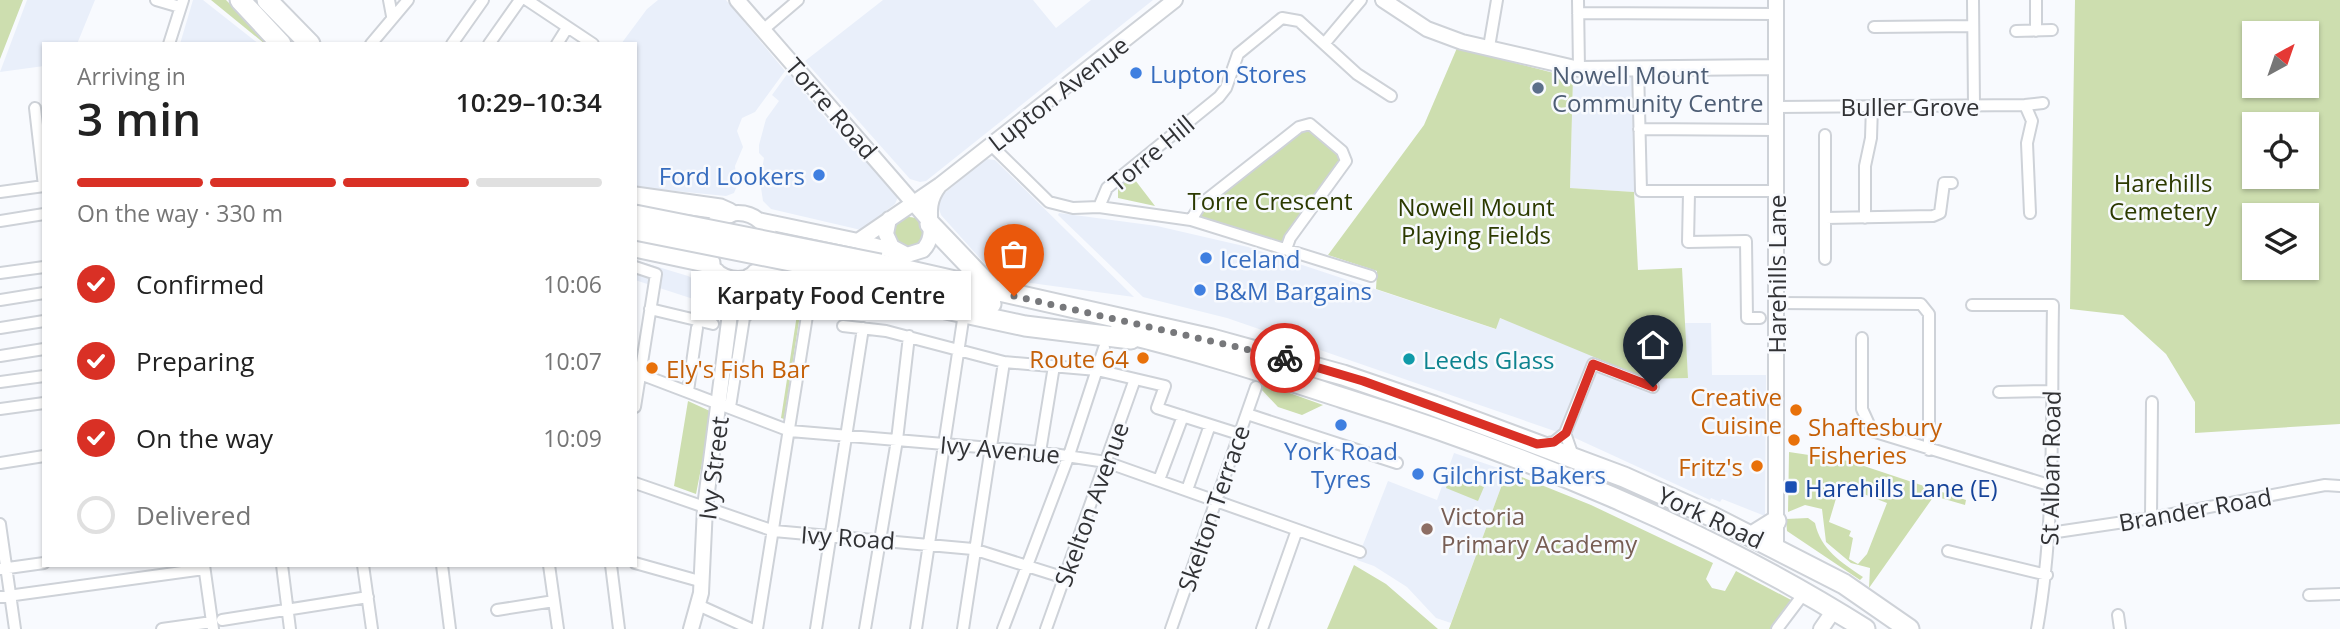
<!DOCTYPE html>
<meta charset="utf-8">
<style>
:root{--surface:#fff;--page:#f2f2f2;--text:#222;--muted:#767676;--line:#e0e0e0;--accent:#d93025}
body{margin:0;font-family:"Open Sans",sans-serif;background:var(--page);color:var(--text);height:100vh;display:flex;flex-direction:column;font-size:26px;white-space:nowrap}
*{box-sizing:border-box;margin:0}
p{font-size:23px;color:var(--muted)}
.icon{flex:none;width:38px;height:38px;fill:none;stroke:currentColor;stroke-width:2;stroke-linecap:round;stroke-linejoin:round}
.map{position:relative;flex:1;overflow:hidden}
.drawer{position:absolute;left:42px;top:42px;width:595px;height:525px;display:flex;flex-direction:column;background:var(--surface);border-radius:0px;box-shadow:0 2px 5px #0004}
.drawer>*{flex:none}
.needle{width:46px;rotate:40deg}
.fabs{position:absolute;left:2242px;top:21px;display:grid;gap:14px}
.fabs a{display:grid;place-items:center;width:77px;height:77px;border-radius:0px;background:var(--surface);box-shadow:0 2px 5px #0004;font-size:35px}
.pin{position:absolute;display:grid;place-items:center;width:60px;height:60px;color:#fff;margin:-72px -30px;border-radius:50% 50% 50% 0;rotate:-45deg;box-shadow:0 0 7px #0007}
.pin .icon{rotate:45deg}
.courier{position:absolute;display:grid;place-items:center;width:70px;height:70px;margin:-35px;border:5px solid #d93025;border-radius:50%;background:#fff;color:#222;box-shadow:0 2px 9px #0007}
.bubble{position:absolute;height:49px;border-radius:0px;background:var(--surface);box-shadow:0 2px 5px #0004;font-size:23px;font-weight:600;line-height:49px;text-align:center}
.summary em{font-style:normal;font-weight:600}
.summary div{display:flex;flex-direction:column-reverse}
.summary{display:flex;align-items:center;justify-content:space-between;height:119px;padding:0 35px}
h1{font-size:46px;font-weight:600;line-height:52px}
.bar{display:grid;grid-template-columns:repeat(4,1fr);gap:10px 7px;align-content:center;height:84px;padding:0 35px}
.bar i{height:9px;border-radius:5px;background:var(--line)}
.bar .on{background:var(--accent)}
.bar p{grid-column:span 4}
ol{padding:0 35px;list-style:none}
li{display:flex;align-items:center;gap:21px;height:77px}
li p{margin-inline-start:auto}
li .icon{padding:7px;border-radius:50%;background:var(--accent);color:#fff;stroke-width:4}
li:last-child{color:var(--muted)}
li i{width:38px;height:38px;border:4px solid var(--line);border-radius:50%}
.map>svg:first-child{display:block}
</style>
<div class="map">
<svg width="2340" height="629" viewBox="0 0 2340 629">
<rect width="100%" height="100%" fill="#f8fafe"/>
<path fill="#e9effa" d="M27,0H95L77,44H44V66L0,72Z
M193,0H203L259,44H180Z
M658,0H726L785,71L755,112L742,118L737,131L743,147L735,166L737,186L734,193L726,196L635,187V44H621L647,9Z
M883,0H1033L1056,28L1091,0H1153L926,181L920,182L910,179L805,61Z
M788,73L853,151L856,149L898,197L895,204L861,230L771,209L763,201L760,181L764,158L759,153V145L766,119L779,101L772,95Z
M1632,74L1634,192L1570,188L1573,78Z
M986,159L995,160L1134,297L1008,280L995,275L941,215L938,206L941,196Z
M1059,213L1157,226L1248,247L1495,329L1499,318L1688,377L1684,323H1711L1712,375H1766L1765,516L1722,499L1720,502L1711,498L1710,500L1575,438L1227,318L1143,297L1058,215Z
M635,260L688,276L723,296L727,310L635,280Z
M1454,453L1507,471L1451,623L1436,618L1407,587L1374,566L1357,560L1388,481L1437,500Z"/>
<path fill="#cddeaf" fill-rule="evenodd" d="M0,0H23L0,59Z
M211,0H226L270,44H265Z
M2075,0H2340V424L2195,433V402L2166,354L2123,315L2070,309ZM2254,33H2306V86H2254ZM2254,124H2306V177H2254ZM2254,215H2306V268H2254Z
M1457,48L1573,78L1570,188L1634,192L1638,270L1682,268L1688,378L1647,379L1500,318L1496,329L1376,289L1377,271L1328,255L1424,125Z
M1306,124L1344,154L1286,249L1191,220L1193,214Z
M1132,176L1155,206L1118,198V188Z
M894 232a15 15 0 1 1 30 0a15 15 0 1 1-30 0Z
M798,308H801L784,419L781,418Z
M1262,383L1323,405L1302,415L1278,407L1261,389Z
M688,401L712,412L696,494L674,486Z
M1789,452L1849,461L1966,500L1965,505L1934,496L1869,588L1870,568L1851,563L1826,542L1822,509L1805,505L1788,512ZM1840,485L1887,503L1867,554L1858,564L1849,559L1853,538L1849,536L1851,531L1829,522Z
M1507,471L1591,505L1713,563L1706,579L1712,588L1725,591L1736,571L1793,601L1772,629H1449Z
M1451,474L1484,487L1478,501L1446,488Z
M1808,518L1815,523C1821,550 1841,562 1863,577L1860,580L1787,531L1786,519Z
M1354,565L1386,584L1438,629H1327Z"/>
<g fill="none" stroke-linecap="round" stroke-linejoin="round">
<defs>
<path id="street" d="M156,0L180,7
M389,0L392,16
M527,0L593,44
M1578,0L1579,69
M1973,0L1974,105
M2036,0V31
M1578,13L1776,14
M1874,27L1973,26
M764,29L798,0
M2016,31L2052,30
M169,44L183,0
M371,44L408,0
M452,44L483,0
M489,44L520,0
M557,44L567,28
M1324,44L1361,0
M1489,47L1497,0
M1638,67L1641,191H1776
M2025,105L2032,121L2027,143L2030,213
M1776,107L2025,105L2043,103
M35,108L44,186
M1639,129L1776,130
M1825,135V259
M991,145L1049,202L1073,208L1099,207L1191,220L1371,276
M0,192L44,186
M1689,193L1688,242L1746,241L1747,318H1760
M1099,207L1107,188L1219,97L1226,88L1238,54L1282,18L1299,21L1357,74L1391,96
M1825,218L1933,216L1940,213L1944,183H1952
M1865,218V166L1871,138L1872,106
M1191,220L1201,204L1299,127L1310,124L1342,151L1346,161L1290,238L1286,249
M0,221L44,214
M635,267L656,274L635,407
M0,273L44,267
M0,300L44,293
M1776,303L1921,304L1929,314V450
M1972,305H2053C2051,413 2056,523 2037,629
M650,309L713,324
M843,326L886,331L1004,362L1097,370L1165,386L1157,408L1239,434
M0,328L44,321
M1862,338V409L1872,431L2049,485
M0,356L44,349
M635,372L790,431L1040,452L1106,462L1360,552
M0,382L44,376
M688,391L697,328
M1999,392L2051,391
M730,407L744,318L753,309L766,311
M0,409L44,403
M1247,414L1397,463
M1565,433L1593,364L1653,387
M1543,444L1554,442L1565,433L1573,456
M1040,452L1054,366
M0,463L44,456
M1159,480L1183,416
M635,483L774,531L973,549L1065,578
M1187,490L1210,425
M2151,518L2152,402
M0,524L15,629
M2050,533L2151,518L2325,485L2340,486
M1948,551L2047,575
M635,563L703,582
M204,565L213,629
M282,565L290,629
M363,565L372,629
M442,565L450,629
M549,565L558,629
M611,565L619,629
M1,569L44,563
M2309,595L2340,594
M0,597L204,569
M698,605L751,629
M497,610L554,601
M2118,615L2120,629
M222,620L368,597
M162,629L212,622
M757,629L810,297
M816,629L863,328
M865,629L897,440L909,336
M916,629L963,320L961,313
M963,629L1004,362
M1003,629L1069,455L1104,348
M1046,629L1135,379
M1171,629L1256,387
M1262,629L1297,530
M1777,629L1805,592"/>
<path id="secondary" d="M737,0L929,221
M1383,0L1427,29L1462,42L1579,69L1776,67
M705 246a33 33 0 1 1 66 0a33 33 0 1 1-66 0Z
M889,219L886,234L892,247L907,255L923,250C941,231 919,212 939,186
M758,220L858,241L901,253
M858,241L940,185L1175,0
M731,306L749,276
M1776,548V0
M691,629L701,593L705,507L731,306L717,271
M1821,629L1834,610"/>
<path id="highway" d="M240,0L281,44
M267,0L310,44
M635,197L720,209L729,213
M930,224L995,292
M635,247L710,263
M880,264L1212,339L1343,375L1434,406L1624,477L1713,517L1844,584L1909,629
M756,274L867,292L1025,326L1131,339
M876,278L991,304
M1119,332C1196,350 1269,374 1343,398C1525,455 1703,527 1865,629
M1752,536L1776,521"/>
</defs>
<use href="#street" stroke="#ced2d8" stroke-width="14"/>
<use href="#secondary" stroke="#ced2d8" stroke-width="18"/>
<use href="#highway" stroke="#ced2d8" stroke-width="23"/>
<use href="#street" stroke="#fff" stroke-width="10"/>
<use href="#secondary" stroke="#fff" stroke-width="14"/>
<use href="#highway" stroke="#fff" stroke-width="19"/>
<defs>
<path id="highway-bridge" d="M635,215L880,264
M635,230L876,278"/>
</defs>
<use href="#highway-bridge" stroke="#ced2d8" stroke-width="23" stroke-linecap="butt"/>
<use href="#highway-bridge" stroke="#fff" stroke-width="19"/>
</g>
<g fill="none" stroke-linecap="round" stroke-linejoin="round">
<path stroke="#77787b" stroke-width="7" stroke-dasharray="0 12.6" d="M1014,296L1285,358"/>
<path stroke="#d93025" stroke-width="9" d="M1285,358L1363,381L1537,444L1554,442L1566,433L1593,364L1653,387"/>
</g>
<g fill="#3f7fe0" stroke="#f8fafe" stroke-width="2.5">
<circle cx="1136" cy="73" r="7"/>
<circle cx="819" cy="175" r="7"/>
<circle cx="1206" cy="258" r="7"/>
<circle cx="1200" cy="290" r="7"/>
<circle cx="1341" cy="425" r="7"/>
<circle cx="1418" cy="474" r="7"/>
</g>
<circle fill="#5c6f8a" stroke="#f8fafe" stroke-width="2.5" cx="1538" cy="88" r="7"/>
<g fill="#e8710a" stroke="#f8fafe" stroke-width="2.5">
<circle cx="1143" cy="358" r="7"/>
<circle cx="652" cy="368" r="7"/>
<circle cx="1796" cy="410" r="7"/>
<circle cx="1794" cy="440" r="7"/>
<circle cx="1757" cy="466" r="7"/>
</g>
<circle fill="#0f9aa8" stroke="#f8fafe" stroke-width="2.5" cx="1409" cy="359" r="7"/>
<rect fill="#1a4fb4" stroke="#f8fafe" stroke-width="2.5" x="1784" y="480" width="14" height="14" rx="3.5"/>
<circle fill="#8d6e63" stroke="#f8fafe" stroke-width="2.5" cx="1427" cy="529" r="7"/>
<g text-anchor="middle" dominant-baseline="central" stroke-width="5" stroke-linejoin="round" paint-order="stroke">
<g font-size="24" fill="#366cbe" stroke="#f8fafe" text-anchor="start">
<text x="1150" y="73">Lupton Stores</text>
<text x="805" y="175" text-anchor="end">Ford Lookers</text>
<text x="1220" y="258">Iceland</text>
<text x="1214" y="290">B&amp;M Bargains</text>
<text x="1341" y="450" text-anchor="middle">York Road<tspan x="1341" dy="28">Tyres</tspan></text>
<text x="1432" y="474">Gilchrist Bakers</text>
</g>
<g font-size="24" fill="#4e5e75" stroke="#f8fafe" text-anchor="start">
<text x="1552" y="74">Nowell Mount<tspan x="1552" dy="28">Community Centre</tspan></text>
</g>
<g font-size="24" fill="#313235" stroke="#f8fafe">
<text transform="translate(1058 93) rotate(-38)">Lupton Avenue</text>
<text x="1910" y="106">Buller Grove</text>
<text transform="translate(832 108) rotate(49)">Torre Road</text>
<text transform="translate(1151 153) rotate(-40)">Torre Hill</text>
<text transform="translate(1776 274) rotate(-90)">Harehills Lane</text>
<text transform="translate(1000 449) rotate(5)">Ivy Avenue</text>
<text transform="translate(713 468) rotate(-83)">Ivy Street</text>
<text transform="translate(2050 468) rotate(-89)">St Alban Road</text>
<text transform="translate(1091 504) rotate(-70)">Skelton Avenue</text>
<text transform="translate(1213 508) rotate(-71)">Skelton Terrace</text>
<text transform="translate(2195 509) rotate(-10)">Brander Road</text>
<text transform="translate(1711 517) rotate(25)">York Road</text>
<text transform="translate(848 537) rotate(4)">Ivy Road</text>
</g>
<g font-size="24" fill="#2c3a00" stroke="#f8fafe">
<text x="2163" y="182">Harehills<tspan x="2163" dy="28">Cemetery</tspan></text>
<text x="1270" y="200">Torre Crescent</text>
<text x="1476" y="206">Nowell Mount<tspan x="1476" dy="28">Playing Fields</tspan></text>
</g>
<g font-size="24" fill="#c56008" stroke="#f8fafe" text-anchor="end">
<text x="1129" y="358">Route 64</text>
<text x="666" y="368" text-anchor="start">Ely's Fish Bar</text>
<text x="1782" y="396">Creative<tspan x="1782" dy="28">Cuisine</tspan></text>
<text x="1808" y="426" text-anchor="start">Shaftesbury<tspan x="1808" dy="28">Fisheries</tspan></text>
<text x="1743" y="466">Fritz's</text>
</g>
<g font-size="24" fill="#0d838f" stroke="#f8fafe" text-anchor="start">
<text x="1423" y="359">Leeds Glass</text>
</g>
<g font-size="24" fill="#164399" stroke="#f8fafe" text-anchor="start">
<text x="1805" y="487">Harehills Lane (E)</text>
</g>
<g font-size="24" fill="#785e54" stroke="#f8fafe" text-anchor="start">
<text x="1441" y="515">Victoria<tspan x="1441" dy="28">Primary Academy</tspan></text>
</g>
</g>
</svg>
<div class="fabs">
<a><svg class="needle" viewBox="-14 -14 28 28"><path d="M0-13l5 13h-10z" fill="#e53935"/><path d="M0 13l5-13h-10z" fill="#767676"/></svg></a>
<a><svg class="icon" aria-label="locate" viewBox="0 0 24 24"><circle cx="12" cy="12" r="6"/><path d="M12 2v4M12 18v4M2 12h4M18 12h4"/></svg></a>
<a><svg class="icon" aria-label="layers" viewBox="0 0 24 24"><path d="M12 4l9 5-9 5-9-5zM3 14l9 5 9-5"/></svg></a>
</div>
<div class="pin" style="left:1014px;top:296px;background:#ea580c"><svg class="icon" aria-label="bag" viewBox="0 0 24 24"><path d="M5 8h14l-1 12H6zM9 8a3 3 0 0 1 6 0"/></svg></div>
<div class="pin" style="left:1653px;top:387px;background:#1f2937"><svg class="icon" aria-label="home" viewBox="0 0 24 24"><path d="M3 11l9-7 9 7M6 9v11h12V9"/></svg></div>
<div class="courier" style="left:1285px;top:358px"><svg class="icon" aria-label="bike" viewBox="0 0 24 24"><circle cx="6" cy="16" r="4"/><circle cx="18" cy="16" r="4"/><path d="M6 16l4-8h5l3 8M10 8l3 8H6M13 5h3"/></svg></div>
<div class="bubble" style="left:691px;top:271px;width:280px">Karpaty Food Centre</div>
<section class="drawer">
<div class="summary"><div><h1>3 min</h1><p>Arriving in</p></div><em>10:29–10:34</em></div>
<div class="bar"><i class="on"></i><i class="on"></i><i class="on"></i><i></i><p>On the way · 330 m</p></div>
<ol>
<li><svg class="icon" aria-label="check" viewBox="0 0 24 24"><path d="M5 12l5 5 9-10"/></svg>Confirmed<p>10:06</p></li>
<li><svg class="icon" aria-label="check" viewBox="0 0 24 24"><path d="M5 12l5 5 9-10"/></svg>Preparing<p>10:07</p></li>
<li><svg class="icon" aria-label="check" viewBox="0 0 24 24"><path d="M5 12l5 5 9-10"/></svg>On the way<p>10:09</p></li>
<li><i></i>Delivered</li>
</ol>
</section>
</div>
